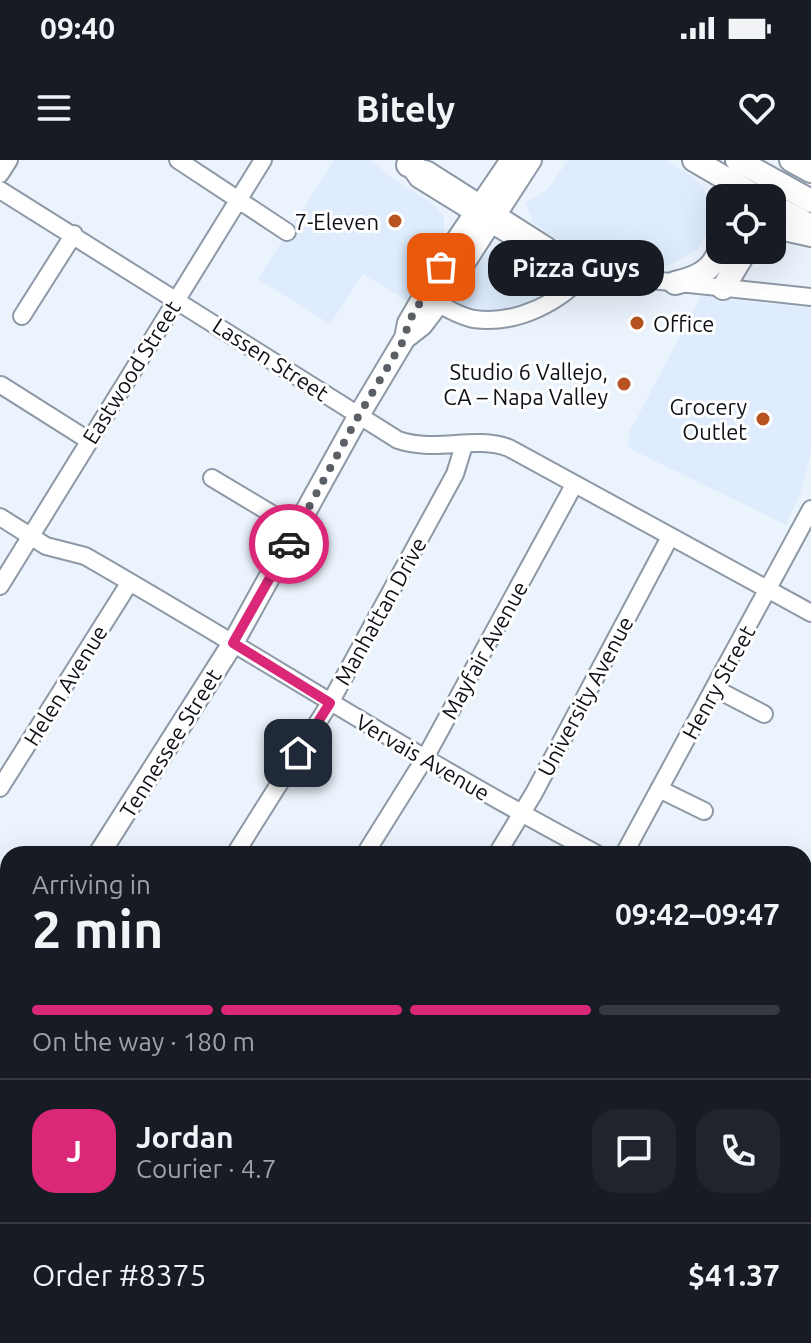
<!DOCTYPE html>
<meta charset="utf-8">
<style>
:root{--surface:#171b24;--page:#20242c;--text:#f1f3f6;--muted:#9ea1a6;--line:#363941;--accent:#db2777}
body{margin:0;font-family:Ubuntu,sans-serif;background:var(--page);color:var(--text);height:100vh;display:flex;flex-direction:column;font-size:30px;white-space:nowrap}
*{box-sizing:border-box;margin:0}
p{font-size:26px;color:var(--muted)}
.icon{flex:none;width:44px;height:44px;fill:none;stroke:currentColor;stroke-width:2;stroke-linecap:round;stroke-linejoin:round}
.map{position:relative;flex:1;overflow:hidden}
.panel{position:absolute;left:0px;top:686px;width:812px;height:498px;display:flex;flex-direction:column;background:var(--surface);border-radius:24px 24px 0 0;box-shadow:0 8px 32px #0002}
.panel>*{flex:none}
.tools{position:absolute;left:706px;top:24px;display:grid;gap:16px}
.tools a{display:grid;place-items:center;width:80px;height:80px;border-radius:16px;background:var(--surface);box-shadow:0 8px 32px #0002;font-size:40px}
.pin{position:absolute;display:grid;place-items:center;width:68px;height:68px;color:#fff;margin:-34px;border-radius:16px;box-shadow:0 4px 12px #0006}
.courier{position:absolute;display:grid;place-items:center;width:80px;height:80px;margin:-40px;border:6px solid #db2777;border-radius:50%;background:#fff;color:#222;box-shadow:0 2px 10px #0007}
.bubble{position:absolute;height:56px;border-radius:24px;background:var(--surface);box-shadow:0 8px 32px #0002;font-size:26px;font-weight:700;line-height:56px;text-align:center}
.summary em{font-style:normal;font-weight:700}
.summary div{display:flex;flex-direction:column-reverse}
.summary{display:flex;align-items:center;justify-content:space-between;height:136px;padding:0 32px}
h1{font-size:52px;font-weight:700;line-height:60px}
.bar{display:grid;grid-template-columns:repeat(4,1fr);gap:12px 8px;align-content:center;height:96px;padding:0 32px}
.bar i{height:10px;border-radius:6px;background:var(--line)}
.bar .selected{background:var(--accent)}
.bar p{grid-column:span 4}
.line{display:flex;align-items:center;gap:20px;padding:0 32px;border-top:2px solid var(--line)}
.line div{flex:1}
.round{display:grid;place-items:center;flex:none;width:84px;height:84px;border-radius:24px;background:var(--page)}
.status{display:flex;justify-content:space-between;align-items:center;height:56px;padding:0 40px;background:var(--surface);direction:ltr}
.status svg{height:22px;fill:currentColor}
header{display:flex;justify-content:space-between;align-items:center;height:104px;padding:0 32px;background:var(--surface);font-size:36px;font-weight:700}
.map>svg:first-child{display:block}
</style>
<div class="status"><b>09:40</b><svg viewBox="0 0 49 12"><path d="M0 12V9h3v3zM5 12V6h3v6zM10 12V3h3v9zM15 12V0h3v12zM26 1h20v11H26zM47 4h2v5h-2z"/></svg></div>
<header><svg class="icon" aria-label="menu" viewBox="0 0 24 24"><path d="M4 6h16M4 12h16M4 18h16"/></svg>Bitely<svg class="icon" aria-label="heart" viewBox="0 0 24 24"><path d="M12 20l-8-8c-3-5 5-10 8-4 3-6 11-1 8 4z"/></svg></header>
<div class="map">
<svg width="811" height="1183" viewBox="0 0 811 1183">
<rect width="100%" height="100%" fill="#ebf3fc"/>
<path fill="#deecfd" d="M334,0H371L390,17L433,44L444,57V71L407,141L363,114L330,164L258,119Z
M568,0H666L693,17L704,28L710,52L708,71L697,90L662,109L616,103L570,87L534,64L525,43L548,29Z
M495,88L523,91L570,117L569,119L557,130L539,139L497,153L462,146L453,140L485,95Z
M701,136L811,148V292L800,334L786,365L627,287L631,277L628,275Z"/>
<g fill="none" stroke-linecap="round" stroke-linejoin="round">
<defs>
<path id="minor" d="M178,0L287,72
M407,4L428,10L549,87
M408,5L418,19L554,103L576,113L587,110L604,115L811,137
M0,14L9,0
M0,30L398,280C438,293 474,275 509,288L811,453
M438,144C449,149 461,157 474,159C515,165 562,143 587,110
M22,156L74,74
M1,225L88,280
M212,318L297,369
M0,357L46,386L85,396C256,494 422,602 597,694
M0,426L263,0
M714,528L764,554
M0,628L130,422
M659,629L704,651
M235,694L330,543L455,314L464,285
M365,694L425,598L574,325
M497,694L534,633L670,377
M624,694L811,349
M804,728L811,717
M0,753L8,758
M804,898L811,912
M0,902L8,907
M0,1090L8,1078
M683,1176L695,1183
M86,1183L91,1176
M230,1183L234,1176"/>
<path id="major" d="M408,176L422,165L438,144L531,0
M99,694L233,483L359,255L405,178L408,163L454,84L511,0
M0,846L8,834"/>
<path id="highway" d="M694,0L759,38
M737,0L811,41
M791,0L811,11
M408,5L413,0
M772,45L811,66
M772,72L784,69L811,75
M675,123C696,118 714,111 720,88
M723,128L746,90"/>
</defs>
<use href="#minor" stroke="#8d99a7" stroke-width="20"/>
<use href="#major" stroke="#8d99a7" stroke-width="24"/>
<use href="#highway" stroke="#8d99a7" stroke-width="26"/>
<use href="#minor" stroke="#fff" stroke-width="16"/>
<use href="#major" stroke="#fff" stroke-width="20"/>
<use href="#highway" stroke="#fff" stroke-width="22"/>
</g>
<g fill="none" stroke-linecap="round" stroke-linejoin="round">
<path stroke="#5b6067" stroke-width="8" stroke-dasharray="0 14.4" d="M289,384L359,255L405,178L408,163L441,107"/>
<path stroke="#db2777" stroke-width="10" d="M289,384L233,483L330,543L298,593"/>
</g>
<g fill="#b75221" stroke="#fff" stroke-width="3">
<circle cx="395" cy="61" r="8"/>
<circle cx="637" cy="163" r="8"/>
<circle cx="624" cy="224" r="8"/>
<circle cx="763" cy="259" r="8"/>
</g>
<g text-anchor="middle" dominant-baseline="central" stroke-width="6" stroke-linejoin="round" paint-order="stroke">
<g font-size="22" fill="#0d1117" stroke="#fff" text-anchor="end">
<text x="379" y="61">7-Eleven</text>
<text x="653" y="163" text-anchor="start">Office</text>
<text x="608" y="211">Studio 6 Vallejo,<tspan x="608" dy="25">CA – Napa Valley</tspan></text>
<text x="747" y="246">Grocery<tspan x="747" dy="25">Outlet</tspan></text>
</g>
<g font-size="22" fill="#0d1117" stroke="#fff">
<text transform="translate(271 199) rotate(33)">Lassen Street</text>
<text transform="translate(131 212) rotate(-58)">Eastwood Street</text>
<text transform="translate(380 451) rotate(-61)">Manhattan Drive</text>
<text transform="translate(484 490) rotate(-61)">Mayfair Avenue</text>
<text transform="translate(718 522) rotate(-61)">Henry Street</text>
<text transform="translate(65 525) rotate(-58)">Helen Avenue</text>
<text transform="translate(585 536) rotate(-62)">University Avenue</text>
<text transform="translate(170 583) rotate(-58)">Tennessee Street</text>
<text transform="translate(423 597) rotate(30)">Vervais Avenue</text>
</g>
</g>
</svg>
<div class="tools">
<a><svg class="icon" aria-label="locate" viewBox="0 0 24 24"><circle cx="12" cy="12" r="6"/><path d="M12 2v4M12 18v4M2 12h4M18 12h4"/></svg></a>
</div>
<div class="pin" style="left:441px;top:107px;background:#ea580c"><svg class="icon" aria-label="bag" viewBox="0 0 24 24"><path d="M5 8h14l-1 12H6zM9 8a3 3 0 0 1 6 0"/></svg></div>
<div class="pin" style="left:298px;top:593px;background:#1f2937"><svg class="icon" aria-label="home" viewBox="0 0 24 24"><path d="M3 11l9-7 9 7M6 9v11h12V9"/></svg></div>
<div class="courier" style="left:289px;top:384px"><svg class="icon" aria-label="car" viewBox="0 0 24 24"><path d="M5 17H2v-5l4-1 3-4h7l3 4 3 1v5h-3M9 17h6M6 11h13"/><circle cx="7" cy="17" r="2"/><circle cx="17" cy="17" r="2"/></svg></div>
<div class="bubble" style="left:488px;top:80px;width:176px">Pizza Guys</div>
<section class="panel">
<div class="summary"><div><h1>2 min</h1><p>Arriving in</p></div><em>09:42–09:47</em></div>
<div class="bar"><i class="selected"></i><i class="selected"></i><i class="selected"></i><i></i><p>On the way · 180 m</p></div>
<div class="line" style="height:144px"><b class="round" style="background:var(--accent);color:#fff">J</b><div><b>Jordan</b><p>Courier · 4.7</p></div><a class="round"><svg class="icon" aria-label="chat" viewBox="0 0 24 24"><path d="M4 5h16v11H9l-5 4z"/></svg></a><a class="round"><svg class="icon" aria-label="phone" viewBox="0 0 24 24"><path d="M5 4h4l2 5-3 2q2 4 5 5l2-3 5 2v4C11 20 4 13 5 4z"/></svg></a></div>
<div class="line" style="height:104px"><div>Order #8375</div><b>$41.37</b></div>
</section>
</div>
